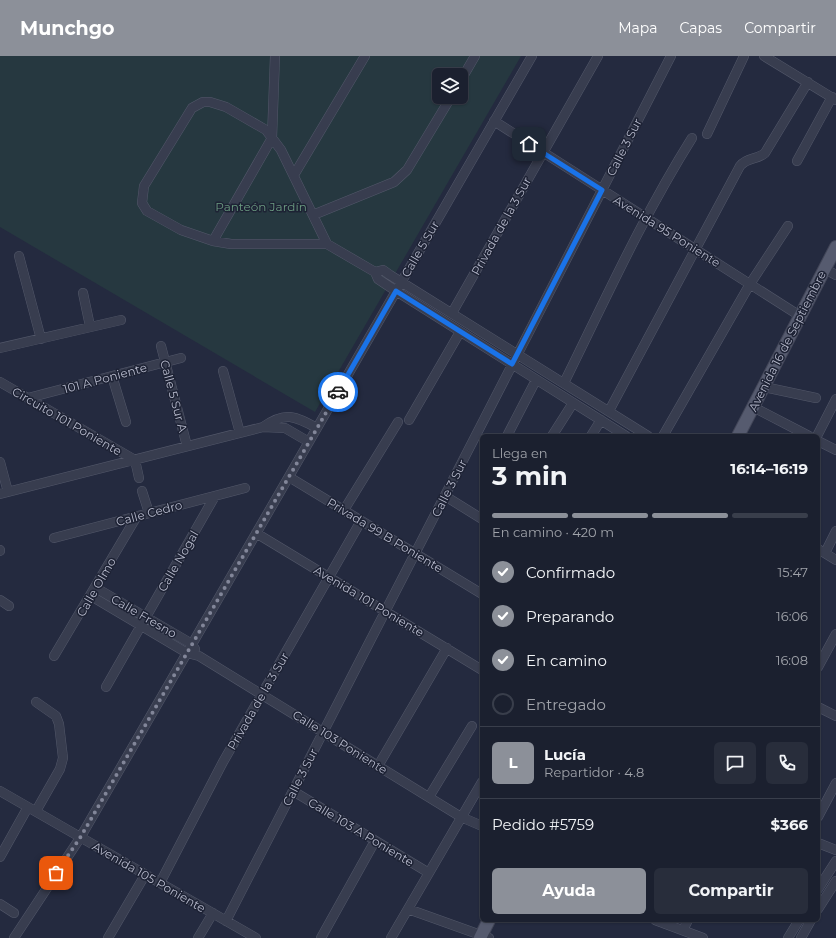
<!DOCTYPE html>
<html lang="es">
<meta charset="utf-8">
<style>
:root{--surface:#1b202f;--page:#282d3b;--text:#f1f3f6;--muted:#a0a3aa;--line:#393e4b;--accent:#8c9099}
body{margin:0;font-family:Montserrat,sans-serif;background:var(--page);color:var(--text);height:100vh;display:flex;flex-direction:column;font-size:15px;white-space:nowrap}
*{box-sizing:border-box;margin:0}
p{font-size:13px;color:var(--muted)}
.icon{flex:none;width:22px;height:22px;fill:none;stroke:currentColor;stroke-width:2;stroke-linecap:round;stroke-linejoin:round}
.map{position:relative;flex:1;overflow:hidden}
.details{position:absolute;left:480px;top:378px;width:340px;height:488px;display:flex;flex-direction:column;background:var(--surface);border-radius:6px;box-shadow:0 1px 3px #0004,0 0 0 1px var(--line)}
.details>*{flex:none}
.tools{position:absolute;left:432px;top:12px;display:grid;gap:8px}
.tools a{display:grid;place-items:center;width:36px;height:36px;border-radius:6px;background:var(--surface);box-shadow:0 1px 3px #0004,0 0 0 1px var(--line);font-size:20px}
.pin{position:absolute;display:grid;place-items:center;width:34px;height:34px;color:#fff;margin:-17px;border-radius:8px;box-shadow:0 2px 6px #0006}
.courier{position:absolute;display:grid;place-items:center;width:40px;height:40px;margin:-20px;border:3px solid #1a73e8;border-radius:50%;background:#fff;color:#222;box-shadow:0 1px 5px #0007}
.overview em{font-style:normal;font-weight:700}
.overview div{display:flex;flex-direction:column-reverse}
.overview{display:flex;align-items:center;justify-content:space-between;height:68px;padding:0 12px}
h1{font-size:26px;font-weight:700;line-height:30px}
.bar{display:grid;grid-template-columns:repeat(4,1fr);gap:6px 4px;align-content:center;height:48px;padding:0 12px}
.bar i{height:5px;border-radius:3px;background:var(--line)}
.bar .current{background:var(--accent)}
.bar p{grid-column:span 4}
.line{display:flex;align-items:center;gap:10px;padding:0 12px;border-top:1px solid var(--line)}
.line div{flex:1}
.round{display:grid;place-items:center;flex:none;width:42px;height:42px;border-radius:6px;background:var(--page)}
ol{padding:0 12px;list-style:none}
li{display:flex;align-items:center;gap:12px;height:44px}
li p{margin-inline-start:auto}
li .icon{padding:4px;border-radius:50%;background:var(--accent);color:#fff;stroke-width:4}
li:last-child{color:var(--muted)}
li i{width:22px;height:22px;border:2px solid var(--line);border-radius:50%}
.action{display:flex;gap:8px;margin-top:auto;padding:8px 12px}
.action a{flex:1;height:46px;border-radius:6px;background:var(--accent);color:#fff;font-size:16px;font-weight:700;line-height:46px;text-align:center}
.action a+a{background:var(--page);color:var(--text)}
header{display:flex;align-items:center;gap:24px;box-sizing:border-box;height:56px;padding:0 20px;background:var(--accent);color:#fff}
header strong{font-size:19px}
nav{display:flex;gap:22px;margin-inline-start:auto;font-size:14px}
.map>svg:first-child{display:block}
</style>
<header>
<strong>Munchgo</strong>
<nav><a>Mapa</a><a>Capas</a><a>Compartir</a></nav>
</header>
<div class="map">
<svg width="836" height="882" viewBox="0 0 836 882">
<rect width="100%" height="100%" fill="#242a3f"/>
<path fill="#263840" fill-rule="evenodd" d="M0,0H521L315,356L0,171ZM439,19H461V41H439Z"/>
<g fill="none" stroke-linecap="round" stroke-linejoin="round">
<defs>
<path id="minor" d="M764,0L836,44
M461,24L475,0
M494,65L800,260
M707,78L744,0
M797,105L832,41
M294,119L365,0
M313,159L394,126L407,114L451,41
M213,185L272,82L275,0
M327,188H231L213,185L181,174L147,155L142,147L144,130L192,52L203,46H210L226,51L266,74L281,94L327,188L375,216L383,214L390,219L648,380
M19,200L41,283
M825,213L836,219
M375,216L378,223L396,235L626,380
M83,237L90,270
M452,257L598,0
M161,290L187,390
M0,292L121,264
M223,315L240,377
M112,320L126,366
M0,326L135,404L139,422
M564,327C605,244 643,160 692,82
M764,331L816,342
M28,342L181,302
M753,351L809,380
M609,355L740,110C747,101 757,104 765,97L808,26
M409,364L460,276
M263,371C285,355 295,360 317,372
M507,380L536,324
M552,380L573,347
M591,380L601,364
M663,380L750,228L788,170
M817,380L836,343
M818,385L836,394
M0,406L8,436
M289,421L482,538
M142,435L149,457
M0,438L263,371L285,372L309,386
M445,440L482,463
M344,454L398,366
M256,477L482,614
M54,482L245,432
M818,493L836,504
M0,495V494
M825,497L836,475
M96,532L192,588L195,593
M91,540L187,597L199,600L461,761L482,770
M0,544L9,550
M54,600L137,460
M818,611L836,578
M106,631L215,440
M818,651L836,660
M378,710L447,592
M0,735L256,882
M293,735L429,817
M429,741L472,670
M36,755L60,713L63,702L59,668L56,660L36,646
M818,761L836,727
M818,787L836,794
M0,801L28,751
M160,827L223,706L361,465
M818,833L836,805
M0,848L14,857
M408,853L489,882
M818,853L836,825
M655,864L703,882
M226,865L671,0
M683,874L688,864
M14,882L80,782L532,0
M108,882L145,819
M198,882L213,857
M321,882L375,785
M391,882L482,726
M788,882L799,864
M801,882L811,864"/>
<path id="major" d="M738,380L836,191
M480,882L489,864"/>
</defs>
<use href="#minor" stroke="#53586a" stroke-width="10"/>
<use href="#major" stroke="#424658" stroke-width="14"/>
<use href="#minor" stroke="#383d4f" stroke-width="9"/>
<use href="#major" stroke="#565b6f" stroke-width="12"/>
</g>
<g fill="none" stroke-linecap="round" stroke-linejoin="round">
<path stroke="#828699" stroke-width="4" stroke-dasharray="0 7.2" d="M56,817L80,782L338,336"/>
<path stroke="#1a73e8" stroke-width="5" d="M338,336L396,235L512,308L602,134L529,88"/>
</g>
<g text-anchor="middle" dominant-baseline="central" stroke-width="3" stroke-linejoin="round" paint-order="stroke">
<g font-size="12" fill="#b5b8ca" stroke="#1d2234">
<text transform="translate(624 91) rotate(-63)">Calle 3 Sur</text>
<text transform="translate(501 170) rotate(-61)">Privada de la 3 Sur</text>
<text transform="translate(667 175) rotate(32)">Avenida 95 Poniente</text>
<text transform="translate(420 193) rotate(-60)">Calle 5 Sur</text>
<text transform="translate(787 285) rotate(-63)">Avenida 16 de Septiembre</text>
<text transform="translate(105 322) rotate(-15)">101 A Poniente</text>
<text transform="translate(174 340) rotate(75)">Calle 5 Sur A</text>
<text transform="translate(67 365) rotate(30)">Circuito 101 Poniente</text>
<text transform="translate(449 432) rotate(-63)">Calle 3 Sur</text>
<text transform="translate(149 457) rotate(-15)">Calle Cedro</text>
<text transform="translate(385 479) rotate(31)">Privada 99 B Poniente</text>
<text transform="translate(178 505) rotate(-60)">Calle Nogal</text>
<text transform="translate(96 531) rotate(-60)">Calle Olmo</text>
<text transform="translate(369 545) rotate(31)">Avenida 101 Poniente</text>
<text transform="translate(144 560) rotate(30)">Calle Fresno</text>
<text transform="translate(258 645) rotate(-60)">Privada de la 3 Sur</text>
<text transform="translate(340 686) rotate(32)">Calle 103 Poniente</text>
<text transform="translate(300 721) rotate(-63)">Calle 3 Sur</text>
<text transform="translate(361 776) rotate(31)">Calle 103 A Poniente</text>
<text transform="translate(149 821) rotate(30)">Avenida 105 Poniente</text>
</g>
<g font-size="12" fill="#6b9b81" stroke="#1d2234">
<text x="261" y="150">Panteón Jardín</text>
</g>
</g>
</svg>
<div class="tools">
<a><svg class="icon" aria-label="layers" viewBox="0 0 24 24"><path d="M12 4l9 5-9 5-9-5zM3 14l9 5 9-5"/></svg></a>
</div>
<div class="pin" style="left:56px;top:817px;background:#ea580c"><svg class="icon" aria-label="bag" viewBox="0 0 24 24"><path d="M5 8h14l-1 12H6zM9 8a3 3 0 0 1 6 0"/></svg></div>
<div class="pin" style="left:529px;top:88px;background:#1f2937"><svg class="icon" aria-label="home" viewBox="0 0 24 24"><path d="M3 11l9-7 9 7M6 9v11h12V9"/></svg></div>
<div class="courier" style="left:338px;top:336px"><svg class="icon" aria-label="car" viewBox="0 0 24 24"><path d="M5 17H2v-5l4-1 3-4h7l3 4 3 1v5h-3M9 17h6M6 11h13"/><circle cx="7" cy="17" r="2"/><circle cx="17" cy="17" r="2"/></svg></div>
<section class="details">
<div class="overview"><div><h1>3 min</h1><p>Llega en</p></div><em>16:14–16:19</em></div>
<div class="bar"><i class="current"></i><i class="current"></i><i class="current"></i><i></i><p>En camino · 420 m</p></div>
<ol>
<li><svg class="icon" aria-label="check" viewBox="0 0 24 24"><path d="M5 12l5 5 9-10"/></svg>Confirmado<p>15:47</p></li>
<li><svg class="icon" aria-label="check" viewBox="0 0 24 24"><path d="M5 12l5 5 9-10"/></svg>Preparando<p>16:06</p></li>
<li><svg class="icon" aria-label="check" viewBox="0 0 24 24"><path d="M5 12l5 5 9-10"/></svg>En camino<p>16:08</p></li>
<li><i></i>Entregado</li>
</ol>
<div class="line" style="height:72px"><b class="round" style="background:var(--accent);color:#fff">L</b><div><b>Lucía</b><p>Repartidor · 4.8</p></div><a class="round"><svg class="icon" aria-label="chat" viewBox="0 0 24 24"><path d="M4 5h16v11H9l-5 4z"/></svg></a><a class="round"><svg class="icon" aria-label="phone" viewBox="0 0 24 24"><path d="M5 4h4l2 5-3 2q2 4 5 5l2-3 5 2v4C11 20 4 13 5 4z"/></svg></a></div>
<div class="line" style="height:52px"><div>Pedido #5759</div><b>$366</b></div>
<div class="action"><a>Ayuda</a><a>Compartir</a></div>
</section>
</div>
